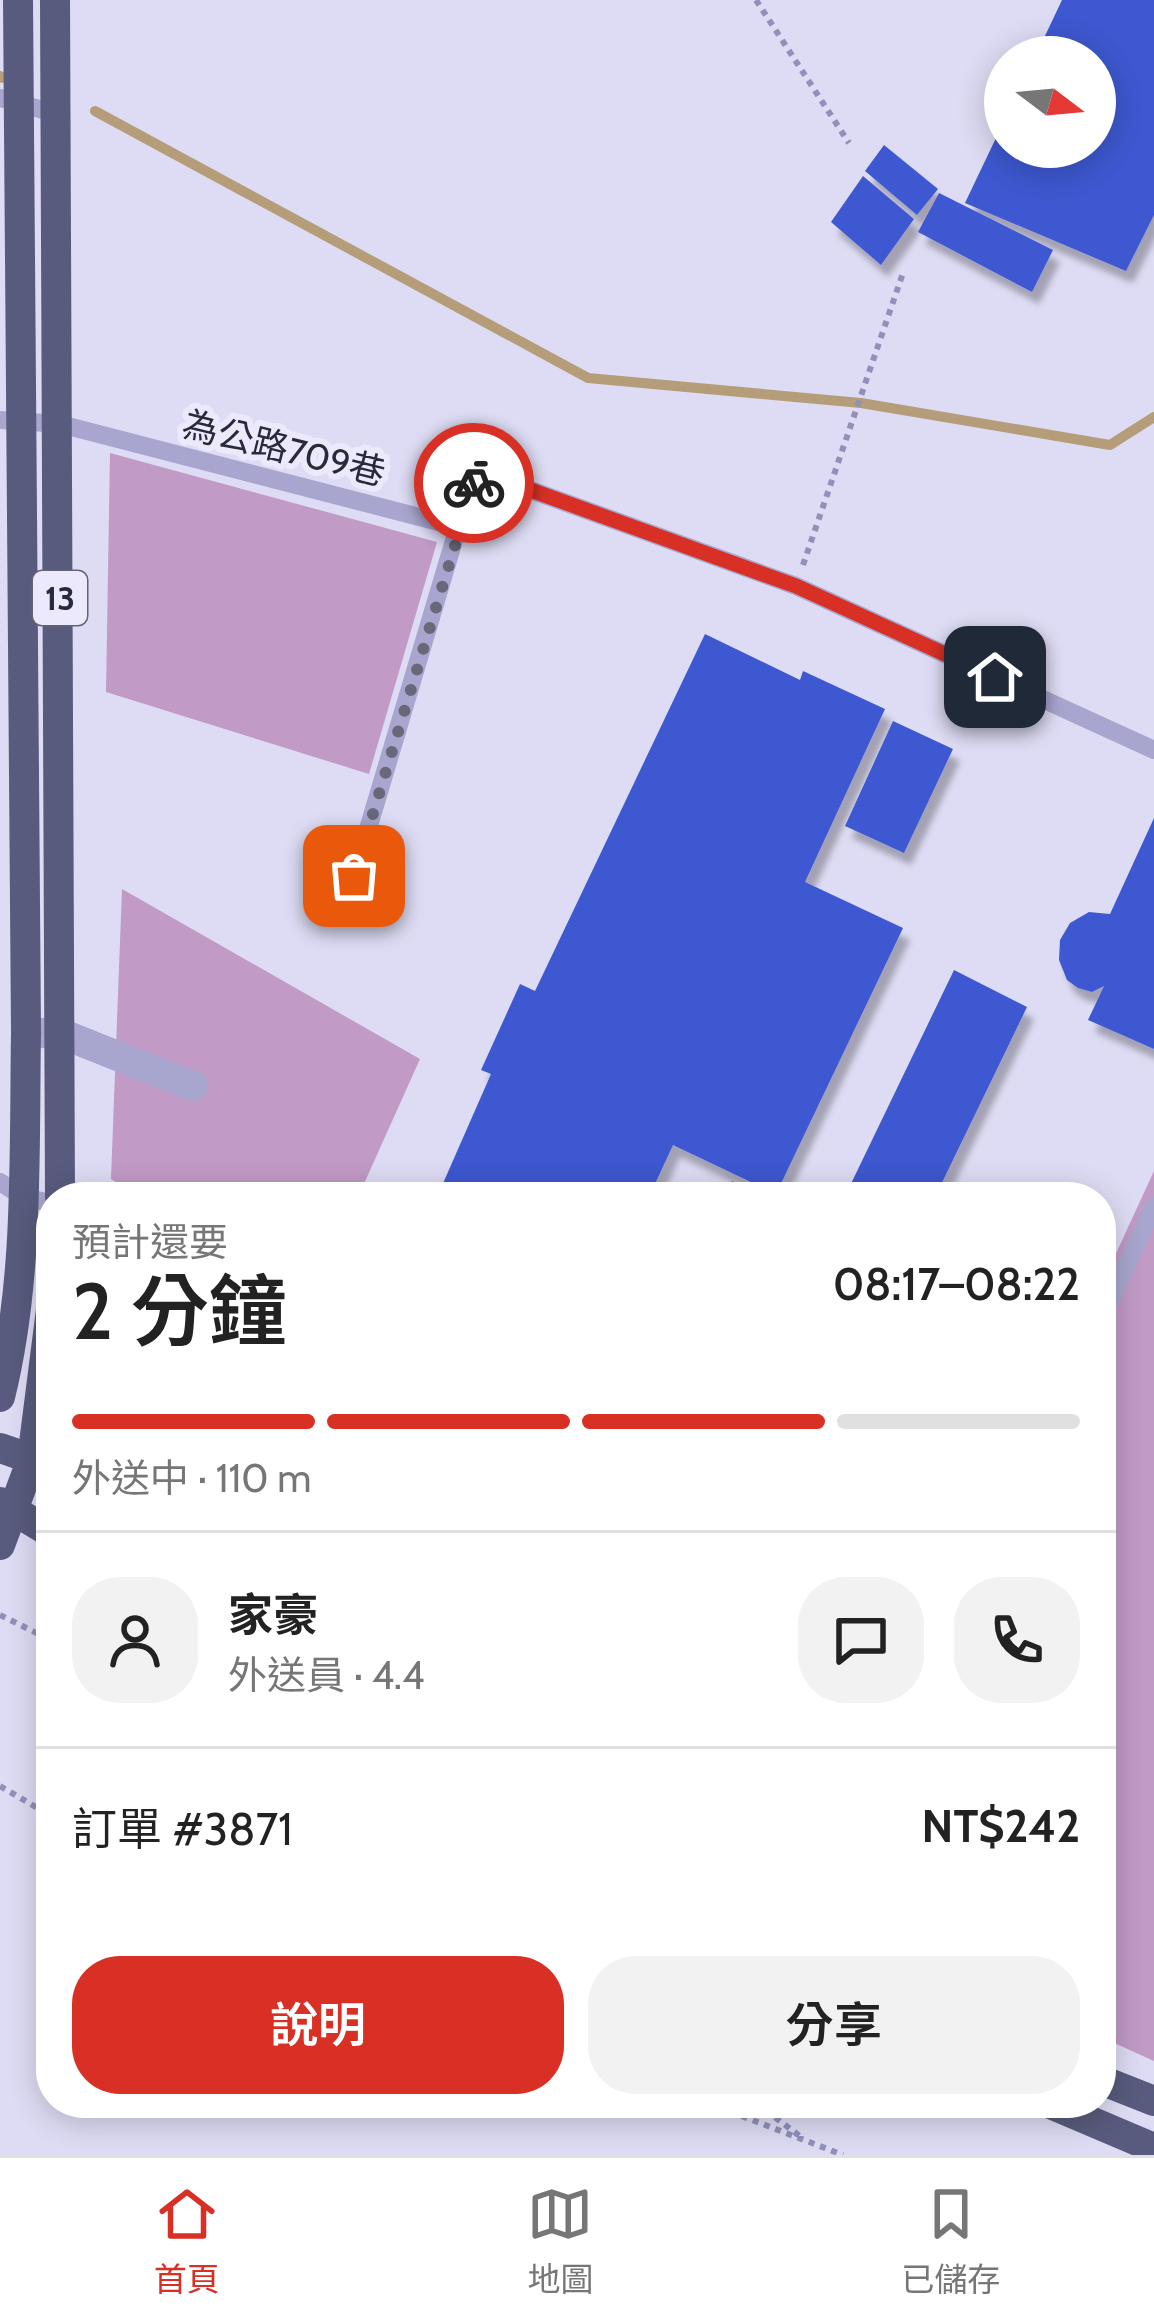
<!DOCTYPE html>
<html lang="zh-TW">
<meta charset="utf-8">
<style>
:root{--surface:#fff;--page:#f2f2f2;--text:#222;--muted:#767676;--line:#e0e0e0;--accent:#d93025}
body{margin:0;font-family:Cabin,"Noto Sans TC",sans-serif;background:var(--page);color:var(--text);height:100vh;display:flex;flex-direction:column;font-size:45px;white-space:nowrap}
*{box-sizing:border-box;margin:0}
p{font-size:39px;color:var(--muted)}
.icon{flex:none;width:66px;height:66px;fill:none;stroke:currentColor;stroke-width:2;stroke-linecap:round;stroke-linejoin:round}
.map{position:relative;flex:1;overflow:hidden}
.side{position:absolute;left:36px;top:1182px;width:1080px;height:936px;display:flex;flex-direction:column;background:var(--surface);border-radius:48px;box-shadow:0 6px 30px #0003}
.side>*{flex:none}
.needle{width:78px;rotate:106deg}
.tools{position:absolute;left:984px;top:36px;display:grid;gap:24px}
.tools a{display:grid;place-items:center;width:132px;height:132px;border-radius:50%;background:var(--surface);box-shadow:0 6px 30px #0003;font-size:60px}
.pin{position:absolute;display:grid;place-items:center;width:102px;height:102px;color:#fff;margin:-51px;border-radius:24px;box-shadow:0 6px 18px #0006}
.courier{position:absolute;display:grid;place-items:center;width:120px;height:120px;margin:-60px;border:9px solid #d93025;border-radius:50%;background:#fff;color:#222;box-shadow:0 3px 15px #0007}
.headline em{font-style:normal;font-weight:600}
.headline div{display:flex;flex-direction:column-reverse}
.headline{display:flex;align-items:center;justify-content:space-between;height:204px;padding:0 36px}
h1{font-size:78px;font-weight:600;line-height:90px}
.bar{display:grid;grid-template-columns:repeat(4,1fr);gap:18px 12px;align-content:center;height:144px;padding:0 36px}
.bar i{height:15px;border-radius:9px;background:var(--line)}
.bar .on{background:var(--accent)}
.bar p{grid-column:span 4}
.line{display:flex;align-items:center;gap:30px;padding:0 36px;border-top:3px solid var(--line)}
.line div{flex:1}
.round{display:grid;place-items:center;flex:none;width:126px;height:126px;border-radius:48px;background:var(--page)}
.button{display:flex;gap:24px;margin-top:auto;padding:24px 36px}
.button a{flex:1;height:138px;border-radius:48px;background:var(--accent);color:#fff;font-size:48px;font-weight:600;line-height:138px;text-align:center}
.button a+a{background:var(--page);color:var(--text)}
.tab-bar{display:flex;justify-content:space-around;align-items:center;height:168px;border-top:3px solid var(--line);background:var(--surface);font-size:33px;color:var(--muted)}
.tab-bar a{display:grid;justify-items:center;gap:6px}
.tab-bar .on{color:var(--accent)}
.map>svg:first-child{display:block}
</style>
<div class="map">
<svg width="1154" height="2155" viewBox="0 0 1154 2155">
<defs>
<filter id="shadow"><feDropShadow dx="7" dy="12" stdDeviation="3" flood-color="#0004"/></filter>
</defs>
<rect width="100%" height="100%" fill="#dedcf4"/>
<path fill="#c19ac5" d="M110,453L437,542L369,774L106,692Z
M122,889L420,1059L358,1197H139L111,1179Z
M1154,1171V2061L1101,2037V1286Z"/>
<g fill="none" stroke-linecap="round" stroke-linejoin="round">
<path stroke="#b49d78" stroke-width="10" d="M0,76L2,78
M95,111L588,378L861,403L1110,445L1154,417"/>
</g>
<path fill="#3e59d0" filter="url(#shadow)" d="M1062,0H1154V215L1126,271L965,203L1005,119V147H1095V57H1035Z
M884,145L938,189L917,215L865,171Z
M863,176L914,219L881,265L831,222Z
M939,193L1053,250L1032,292L918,232Z
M705,634L800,680L803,671L885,709L805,882L903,928L776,1194L673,1145L649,1197H437L491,1074L481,1070L520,984L535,991Z
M893,721L953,749L904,853L845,826Z
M1154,818V1049L1088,1020L1104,986L1092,992L1078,988L1067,980L1059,960L1060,940L1070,923L1089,912L1110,914Z
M954,970L1027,1007L935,1197H857L847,1192Z
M732,1181L768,1197H725Z"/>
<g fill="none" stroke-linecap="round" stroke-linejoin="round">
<path stroke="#9190ba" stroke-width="6" stroke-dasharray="6 6" stroke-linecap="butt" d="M756,0L849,143
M803,565L904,270
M0,1615L51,1640
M0,1786L51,1816
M708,2103L843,2155
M756,2103L801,2137"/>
<path stroke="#a8a6ce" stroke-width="18" d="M0,98L57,114
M0,420L60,424L458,527L478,471L796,586L1154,750
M354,876L458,527
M0,1182L23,1197L51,1203
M1101,1320L1154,1206"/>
<path stroke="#a8a6ce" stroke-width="30" d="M26,1033H60L193,1086"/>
<path stroke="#585b7d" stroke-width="30" d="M55,0L60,1197
M0,1397C29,1280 24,1154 26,1033L18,0
M0,1448L32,1459L51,1471
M0,1502L51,1533
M0,1545L32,1459L51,1310
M1101,2080L1154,2101
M1048,2103L1154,2148"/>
</g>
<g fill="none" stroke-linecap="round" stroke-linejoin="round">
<path stroke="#68687a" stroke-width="12" stroke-dasharray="0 21.6" d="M354,876L474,483"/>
<path stroke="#d93025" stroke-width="15" d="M474,483L478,471L796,586L995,677"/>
</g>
<g text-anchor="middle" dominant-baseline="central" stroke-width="12" stroke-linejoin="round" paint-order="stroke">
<rect fill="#ebe9fb" stroke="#626373" stroke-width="3" x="33" y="571" width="54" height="54" rx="9"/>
<g font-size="33" font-weight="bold" fill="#282a39">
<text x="60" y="598">13</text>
</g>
<g font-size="36" fill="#282a39" stroke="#ebe9fb">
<text transform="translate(284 448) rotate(14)">為公路709巷</text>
</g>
</g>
</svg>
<div class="tools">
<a><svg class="needle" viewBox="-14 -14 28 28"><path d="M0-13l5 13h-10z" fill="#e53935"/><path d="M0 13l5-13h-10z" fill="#767676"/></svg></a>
</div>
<div class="pin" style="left:354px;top:876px;background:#ea580c"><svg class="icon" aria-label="bag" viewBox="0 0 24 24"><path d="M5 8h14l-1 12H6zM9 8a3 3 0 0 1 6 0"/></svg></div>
<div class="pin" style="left:995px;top:677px;background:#1f2937"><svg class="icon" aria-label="home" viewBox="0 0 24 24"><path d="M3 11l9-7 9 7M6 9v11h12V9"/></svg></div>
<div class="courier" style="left:474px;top:483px"><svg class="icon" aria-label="bike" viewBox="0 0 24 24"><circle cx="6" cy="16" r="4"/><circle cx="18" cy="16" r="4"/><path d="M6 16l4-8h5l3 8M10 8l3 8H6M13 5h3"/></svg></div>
<section class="side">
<div class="headline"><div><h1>2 分鐘</h1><p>預計還要</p></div><em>08:17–08:22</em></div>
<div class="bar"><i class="on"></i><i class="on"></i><i class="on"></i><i></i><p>外送中 · 110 m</p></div>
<div class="line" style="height:216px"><a class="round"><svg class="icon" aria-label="person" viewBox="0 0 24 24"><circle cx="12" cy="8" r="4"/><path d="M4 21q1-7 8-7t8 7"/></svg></a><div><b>家豪</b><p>外送員 · 4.4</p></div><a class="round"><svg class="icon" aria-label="chat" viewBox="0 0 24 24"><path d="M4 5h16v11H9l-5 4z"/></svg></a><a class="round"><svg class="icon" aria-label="phone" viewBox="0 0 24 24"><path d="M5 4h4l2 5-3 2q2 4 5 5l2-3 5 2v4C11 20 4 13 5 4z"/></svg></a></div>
<div class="line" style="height:156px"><div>訂單 #3871</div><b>NT$242</b></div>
<div class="button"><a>說明</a><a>分享</a></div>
</section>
</div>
<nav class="tab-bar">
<a class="on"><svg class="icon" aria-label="home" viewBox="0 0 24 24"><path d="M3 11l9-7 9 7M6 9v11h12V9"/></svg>首頁</a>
<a><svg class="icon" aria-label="map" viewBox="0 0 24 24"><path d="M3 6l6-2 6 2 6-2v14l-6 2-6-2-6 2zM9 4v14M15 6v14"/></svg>地圖</a>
<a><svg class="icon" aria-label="saved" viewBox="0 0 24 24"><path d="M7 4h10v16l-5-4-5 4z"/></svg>已儲存</a>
</nav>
